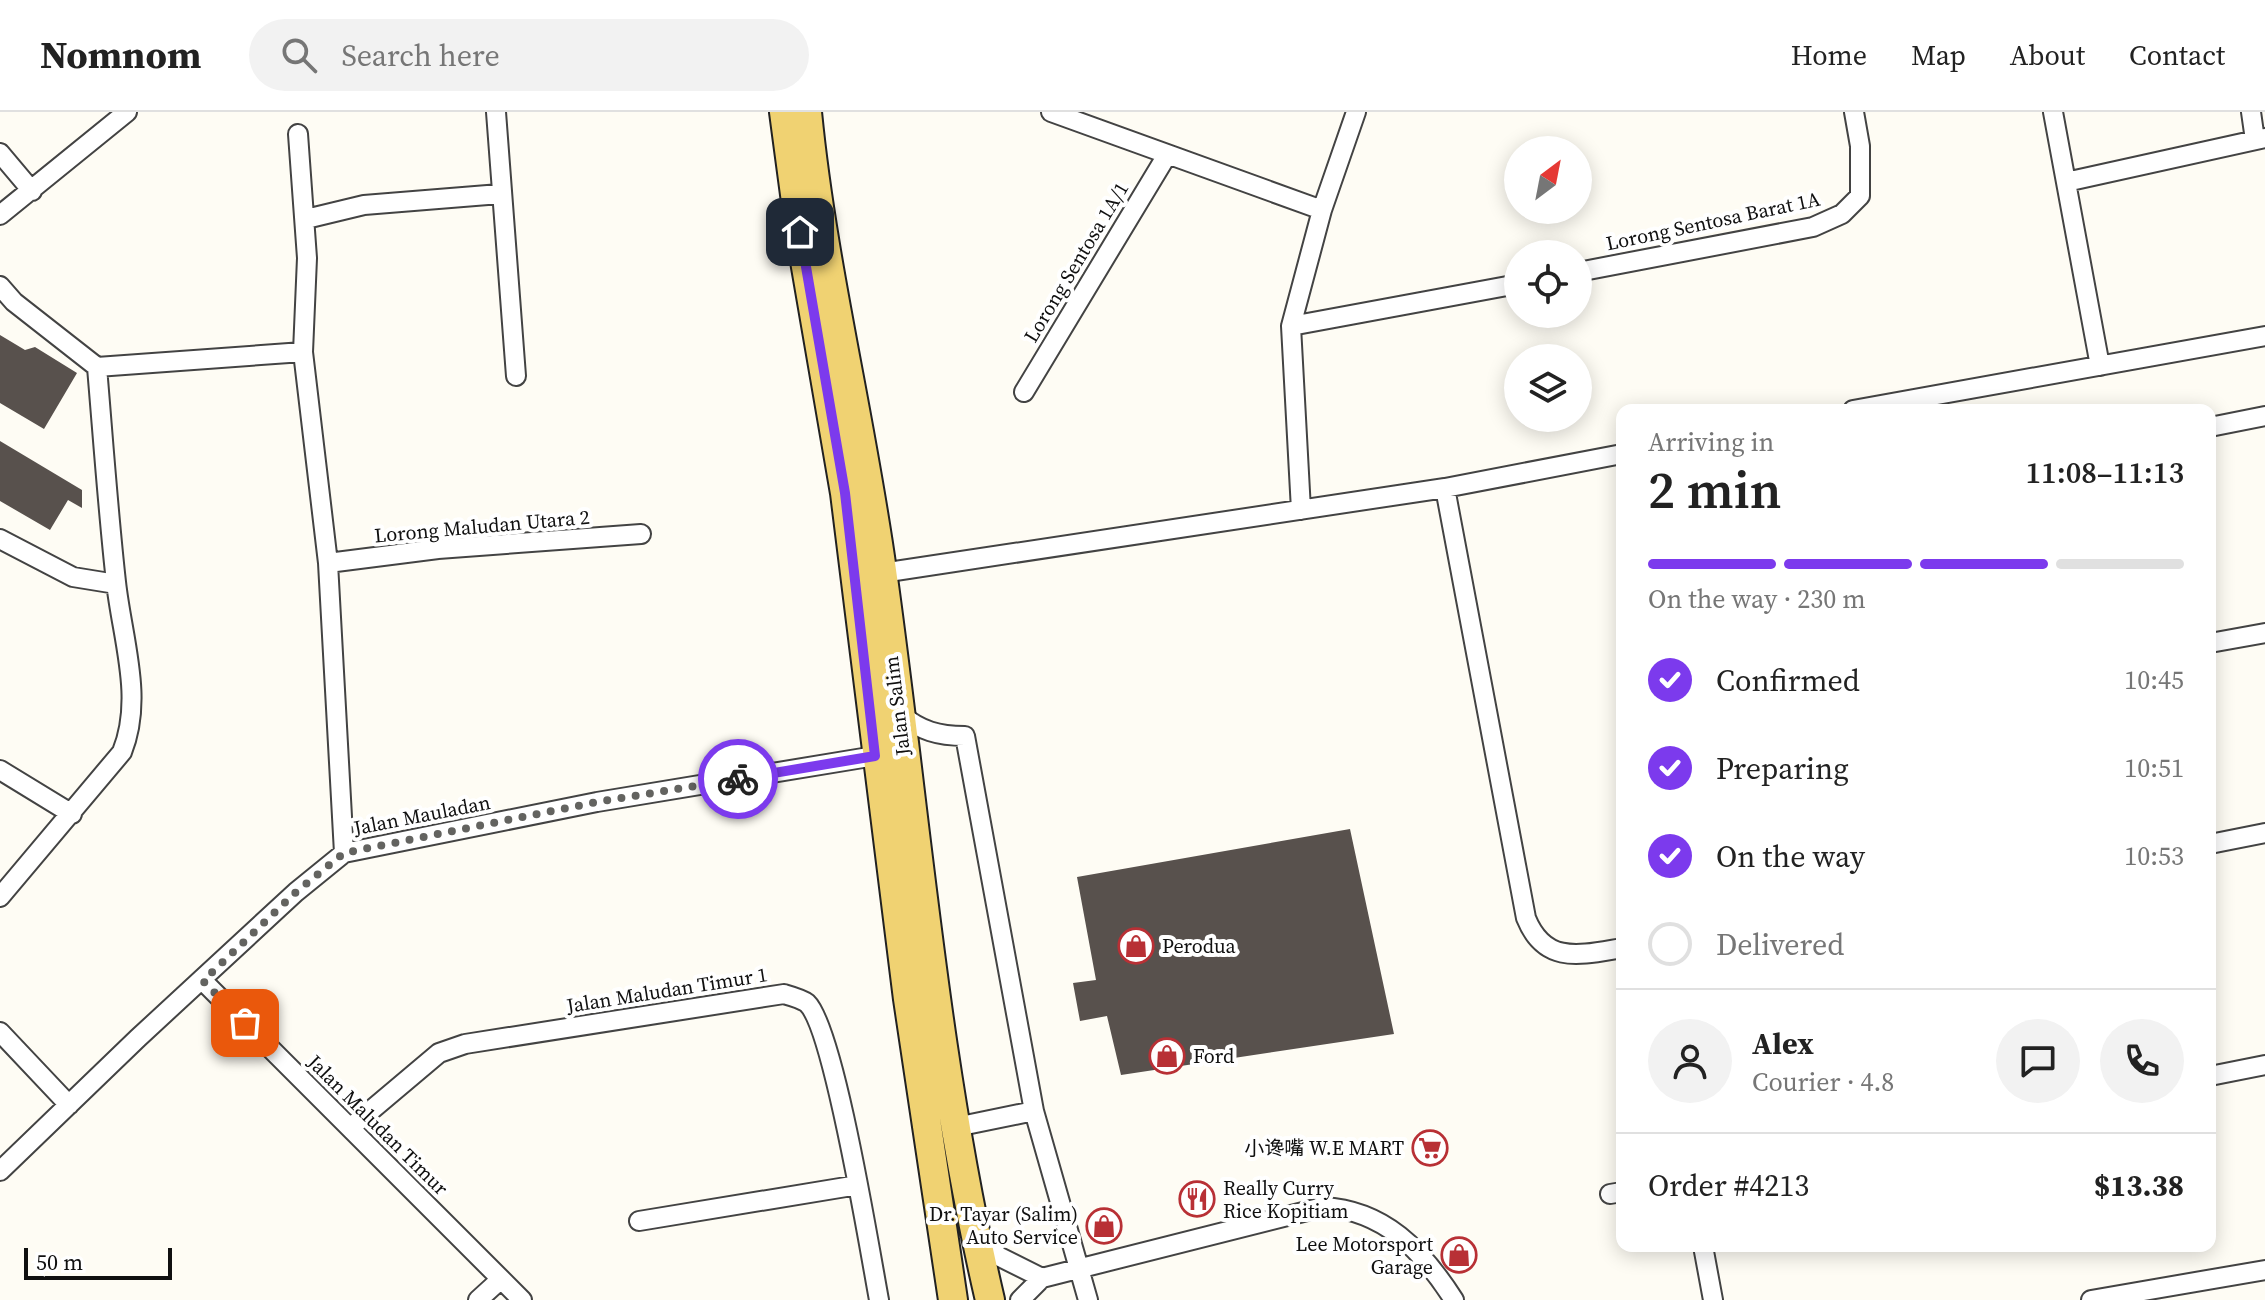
<!DOCTYPE html>
<meta charset="utf-8">
<style>
:root{--surface:#fff;--page:#f2f2f2;--text:#222;--muted:#767676;--line:#e0e0e0;--accent:#7c3aed}
body{margin:0;font-family:"Source Serif 4","Noto Sans SC",serif;background:var(--page);color:var(--text);height:100vh;display:flex;flex-direction:column;font-size:30px;white-space:nowrap}
*{box-sizing:border-box;margin:0}
p{font-size:26px;color:var(--muted)}
.icon{flex:none;width:44px;height:44px;fill:none;stroke:currentColor;stroke-width:2;stroke-linecap:round;stroke-linejoin:round}
.map{position:relative;flex:1;overflow:hidden}
.panel{position:absolute;left:1616px;top:292px;width:600px;height:848px;display:flex;flex-direction:column;background:var(--surface);border-radius:16px;box-shadow:0 4px 20px #0003}
.panel>*{flex:none}
.needle{width:52px;rotate:32deg}
.tools{position:absolute;left:1504px;top:24px;display:grid;gap:16px}
.tools a{display:grid;place-items:center;width:88px;height:88px;border-radius:50%;background:var(--surface);box-shadow:0 4px 20px #0003;font-size:40px}
.scale{position:absolute;left:24px;bottom:20px;width:148px;box-sizing:border-box;padding-left:8px;border:4px solid #101010;border-top:0;font-size:22px;line-height:28px;white-space:nowrap;color:#101010;-webkit-text-stroke:6px #fff;paint-order:stroke}
.pin{position:absolute;display:grid;place-items:center;width:68px;height:68px;color:#fff;margin:-34px;border-radius:16px;box-shadow:0 4px 12px #0006}
.courier{position:absolute;display:grid;place-items:center;width:80px;height:80px;margin:-40px;border:6px solid #7c3aed;border-radius:50%;background:#fff;color:#222;box-shadow:0 2px 10px #0007}
.overview em{font-style:normal;font-weight:600}
.overview div{display:flex;flex-direction:column-reverse}
.overview{display:flex;align-items:center;justify-content:space-between;height:136px;padding:0 32px}
h1{font-size:52px;font-weight:600;line-height:60px}
.bar{display:grid;grid-template-columns:repeat(4,1fr);gap:12px 8px;align-content:center;height:96px;padding:0 32px}
.bar i{height:10px;border-radius:6px;background:var(--line)}
.bar .current{background:var(--accent)}
.bar p{grid-column:span 4}
.line{display:flex;align-items:center;gap:20px;padding:0 32px;border-top:2px solid var(--line)}
.line div{flex:1}
.round{display:grid;place-items:center;flex:none;width:84px;height:84px;border-radius:42px;background:var(--page)}
ol{padding:0 32px;list-style:none}
li{display:flex;align-items:center;gap:24px;height:88px}
li p{margin-inline-start:auto}
li .icon{padding:8px;border-radius:50%;background:var(--accent);color:#fff;stroke-width:4}
li:last-child{color:var(--muted)}
li i{width:44px;height:44px;border:4px solid var(--line);border-radius:50%}
header{display:flex;align-items:center;gap:48px;box-sizing:border-box;height:112px;padding:0 40px;background:var(--surface);border-bottom:2px solid var(--line)}
header strong{font-size:38px}
nav{display:flex;gap:44px;margin-inline-start:auto;font-size:28px}
.search{width:560px;height:72px;background:var(--page);display:flex;align-items:center;gap:20px;box-sizing:border-box;padding:0 28px;border-radius:44px;color:var(--muted);font-size:30px}
.map>svg:first-child{display:block}
</style>
<header>
<strong>Nomnom</strong>
<div class="search"><svg class="icon" aria-label="search" viewBox="0 0 24 24"><circle cx="10" cy="10" r="6"/><path d="M15 15l6 6"/></svg>Search here</div>
<nav><a>Home</a><a>Map</a><a>About</a><a>Contact</a></nav>
</header>
<div class="map">
<svg width="2265" height="1188" viewBox="0 0 2265 1188">
<rect width="100%" height="100%" fill="#fefcf4"/>
<path fill="#58514d" d="M0,223L25,238L35,235L77,261L44,317L0,291Z
M0,329L82,378V396L68,388L50,418L0,389Z
M1350,717L1394,922L1121,963L1107,904L1080,909L1073,871L1096,868L1077,765Z"/>
<g fill="none" stroke-linecap="round" stroke-linejoin="round">
<defs>
<path id="street" d="M496,0L516,264
M1051,0L1322,98
M2053,0L2100,254
M2251,0L2255,28
M298,22L307,146L303,240L328,451L344,741
M0,41L32,79
M2066,70L2265,26
M0,103L127,0
M306,107L364,93L500,82
M1578,160L1813,115L1842,102L1860,84V34L1854,0
M0,174L14,190L97,255L303,240
M1291,214L1518,172
M1024,280L1167,43
M1853,298L2265,224
M2210,315L2265,304
M1445,376L1526,806C1545,853 1580,843 1622,836
M1301,398L1291,214L1322,98L1356,0
M0,427L73,465L116,472
M328,451L438,437L641,422
M882,461L1445,376L1622,342
M2210,531L2265,521
M900,602C921,619 938,624 965,624L1034,999L1088,1188
M0,658L72,702
M2210,732L2265,721
M0,785L122,640C144,586 122,526 116,470C108,398 103,326 97,255
M203,869L522,1188
M0,920L69,993
M2210,964L2265,953
M956,1015L1034,999
M350,1016L439,941L465,932L784,882C791,884 802,887 807,891C834,916 870,1140 879,1188
M0,1059L138,926L296,780L344,741L597,690L875,644
M1610,1082L1622,1080
M639,1109L858,1073
M979,1122L998,1144L1042,1166
M1703,1134L1713,1188
M478,1188L501,1167
M1020,1188L1042,1166L1323,1095C1384,1098 1422,1138 1454,1188
M2091,1188L2265,1158"/>
<path id="primary" d="M784,0L800,120L845,381L908,887L953,1188
M807,0C822,154 861,306 882,459C916,702 934,948 990,1188"/>
</defs>
<use href="#street" stroke="#434343" stroke-width="22"/>
<use href="#primary" stroke="#212121" stroke-width="32"/>
<use href="#street" stroke="#fff" stroke-width="18"/>
<use href="#primary" stroke="#f0d272" stroke-width="28"/>
</g>
<g fill="none" stroke-linecap="round" stroke-linejoin="round">
<path stroke="#636360" stroke-width="8" stroke-dasharray="0 14.4" d="M245,911L203,869L296,780L344,741L597,690L738,667"/>
<path stroke="#7c3aed" stroke-width="10" d="M738,667L875,644L845,381L800,120"/>
</g>
<defs>
<symbol id="shop-ring" viewBox="-11 -11 22 22"><circle r="9.5" fill="#fff" stroke="#b83035" stroke-width="1.5"/><path d="M-5-2.5h2.3a2.7 3.5 0 0 1 5.4 0H5L5.5 6h-11ZM-1.5-2.5h3a1.5 2.3 0 0 0-3 0Z" fill="#b83035"/></symbol>
<symbol id="supermarket-ring" viewBox="-11 -11 22 22"><circle r="9.5" fill="#fff" stroke="#b83035" stroke-width="1.5"/><path d="M-6-5.5h2.5l.6 2H6L4.5 2H-2.5L-4.4-4H-6ZM-1.5 3.2a1.3 1.3 0 1 0 .1 0ZM3 3.2a1.3 1.3 0 1 0 .1 0Z" fill="#b83035"/></symbol>
<symbol id="restaurant-ring" viewBox="-11 -11 22 22"><circle r="9.5" fill="#fff" stroke="#b83035" stroke-width="1.5"/><path d="M-5-6h1v4h1v-4h1v4h1v-4h1v5L-1.5 .5V6h-2V.5L-5-1ZM5-6V6H3V1.5H1.5Q1.5-4 5-6Z" fill="#b83035"/></symbol>
</defs>
<g fill-rule="evenodd">
<use href="#shop-ring" x="1116" y="814" width="40" height="40"/>
<use href="#shop-ring" x="1147" y="924" width="40" height="40"/>
<use href="#supermarket-ring" x="1410" y="1016" width="40" height="40"/>
<use href="#restaurant-ring" x="1177" y="1067" width="40" height="40"/>
<use href="#shop-ring" x="1084" y="1094" width="40" height="40"/>
<use href="#shop-ring" x="1439" y="1123" width="40" height="40"/>
</g>
<g text-anchor="middle" dominant-baseline="central" stroke-width="8" stroke-linejoin="round" paint-order="stroke">
<g font-size="20" fill="#101010" stroke="#fff">
<text transform="translate(1713 109) rotate(-12)">Lorong Sentosa Barat 1A</text>
<text transform="translate(1076 150) rotate(-59)">Lorong Sentosa 1A/1</text>
<text transform="translate(482 414) rotate(-5)">Lorong Maludan Utara 2</text>
<text transform="translate(897 594) rotate(-97)">Jalan Salim</text>
<text transform="translate(422 703) rotate(-11)">Jalan Mauladan</text>
<text transform="translate(667 878) rotate(-9)">Jalan Maludan Timur 1</text>
<text transform="translate(378 1013) rotate(45)">Jalan Maludan Timur</text>
</g>
<g font-size="20" fill="#101010" stroke="#fff" text-anchor="start">
<text x="1162" y="834">Perodua</text>
<text x="1193" y="944">Ford</text>
<text x="1404" y="1036" text-anchor="end">小谗嘴 W.E MART</text>
<text x="1223" y="1076">Really Curry<tspan x="1223" dy="23">Rice Kopitiam</tspan></text>
<text x="1078" y="1102" text-anchor="end">Dr. Tayar (Salim)<tspan x="1078" dy="23">Auto Service</tspan></text>
<text x="1433" y="1132" text-anchor="end">Lee Motorsport<tspan x="1433" dy="23">Garage</tspan></text>
</g>
</g>
</svg>
<div class="tools">
<a><svg class="needle" viewBox="-14 -14 28 28"><path d="M0-13l5 13h-10z" fill="#e53935"/><path d="M0 13l5-13h-10z" fill="#767676"/></svg></a>
<a><svg class="icon" aria-label="locate" viewBox="0 0 24 24"><circle cx="12" cy="12" r="6"/><path d="M12 2v4M12 18v4M2 12h4M18 12h4"/></svg></a>
<a><svg class="icon" aria-label="layers" viewBox="0 0 24 24"><path d="M12 4l9 5-9 5-9-5zM3 14l9 5 9-5"/></svg></a>
</div>
<div class="scale">50 m</div>
<div class="pin" style="left:245px;top:911px;background:#ea580c"><svg class="icon" aria-label="bag" viewBox="0 0 24 24"><path d="M5 8h14l-1 12H6zM9 8a3 3 0 0 1 6 0"/></svg></div>
<div class="pin" style="left:800px;top:120px;background:#1f2937"><svg class="icon" aria-label="home" viewBox="0 0 24 24"><path d="M3 11l9-7 9 7M6 9v11h12V9"/></svg></div>
<div class="courier" style="left:738px;top:667px"><svg class="icon" aria-label="bike" viewBox="0 0 24 24"><circle cx="6" cy="16" r="4"/><circle cx="18" cy="16" r="4"/><path d="M6 16l4-8h5l3 8M10 8l3 8H6M13 5h3"/></svg></div>
<section class="panel">
<div class="overview"><div><h1>2 min</h1><p>Arriving in</p></div><em>11:08–11:13</em></div>
<div class="bar"><i class="current"></i><i class="current"></i><i class="current"></i><i></i><p>On the way · 230 m</p></div>
<ol>
<li><svg class="icon" aria-label="check" viewBox="0 0 24 24"><path d="M5 12l5 5 9-10"/></svg>Confirmed<p>10:45</p></li>
<li><svg class="icon" aria-label="check" viewBox="0 0 24 24"><path d="M5 12l5 5 9-10"/></svg>Preparing<p>10:51</p></li>
<li><svg class="icon" aria-label="check" viewBox="0 0 24 24"><path d="M5 12l5 5 9-10"/></svg>On the way<p>10:53</p></li>
<li><i></i>Delivered</li>
</ol>
<div class="line" style="height:144px"><a class="round"><svg class="icon" aria-label="person" viewBox="0 0 24 24"><circle cx="12" cy="8" r="4"/><path d="M4 21q1-7 8-7t8 7"/></svg></a><div><b>Alex</b><p>Courier · 4.8</p></div><a class="round"><svg class="icon" aria-label="chat" viewBox="0 0 24 24"><path d="M4 5h16v11H9l-5 4z"/></svg></a><a class="round"><svg class="icon" aria-label="phone" viewBox="0 0 24 24"><path d="M5 4h4l2 5-3 2q2 4 5 5l2-3 5 2v4C11 20 4 13 5 4z"/></svg></a></div>
<div class="line" style="height:104px"><div>Order #4213</div><b>$13.38</b></div>
</section>
</div>
